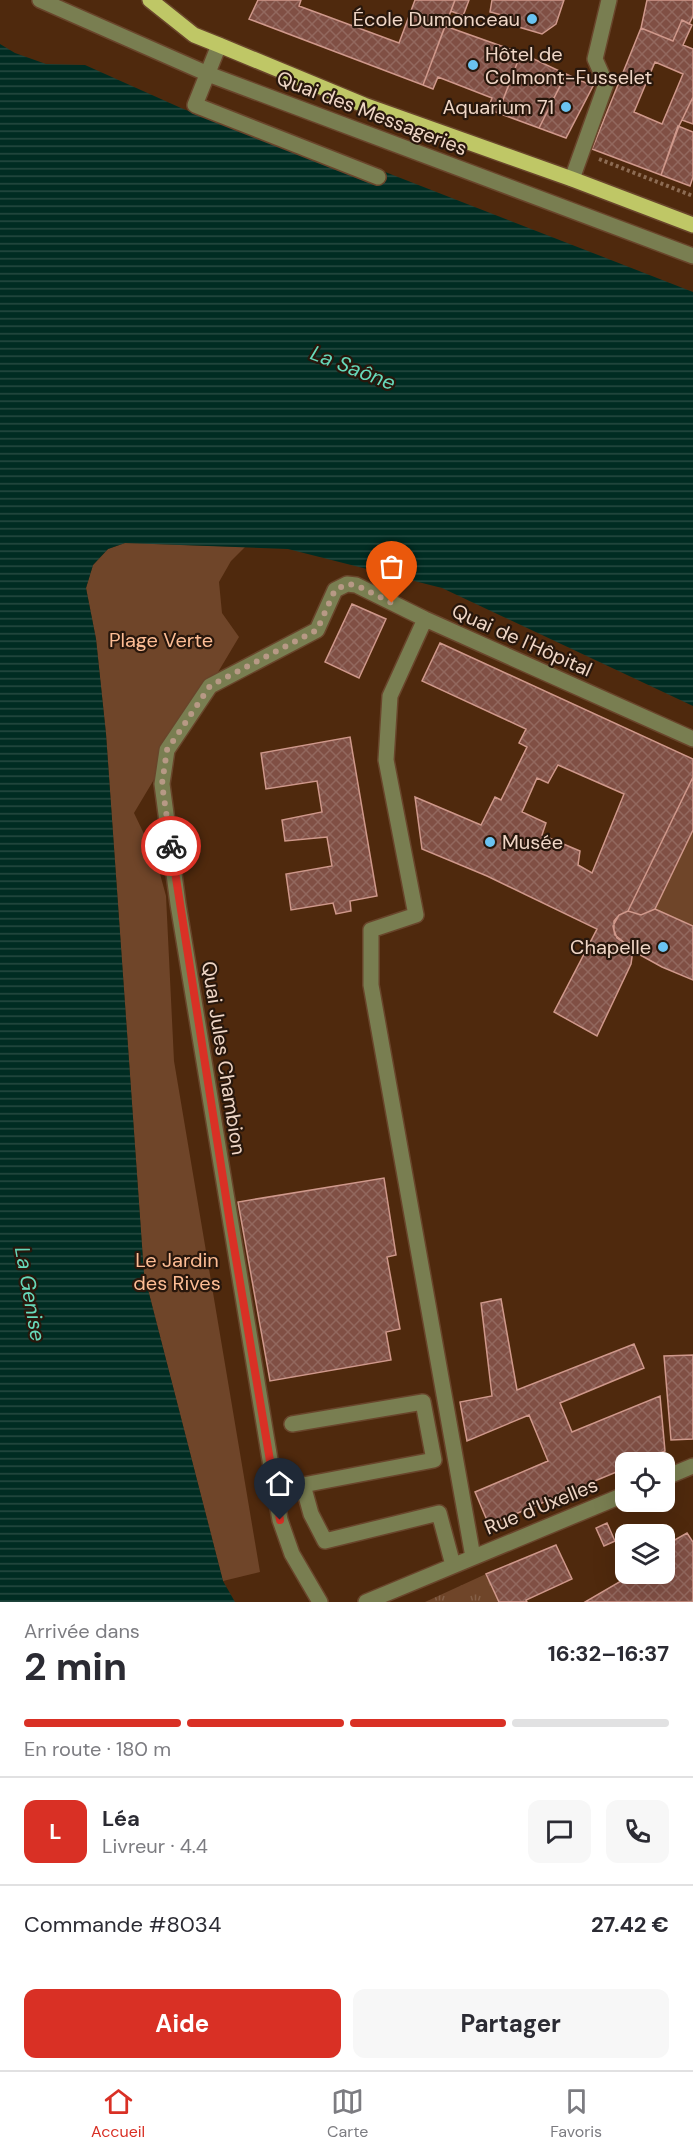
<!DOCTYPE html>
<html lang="fr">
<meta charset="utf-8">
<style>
:root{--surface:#fff;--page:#f7f7f7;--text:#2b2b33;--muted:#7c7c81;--line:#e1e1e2;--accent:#d93025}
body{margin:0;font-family:"DM Sans",sans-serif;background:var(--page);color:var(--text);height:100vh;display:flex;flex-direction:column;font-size:22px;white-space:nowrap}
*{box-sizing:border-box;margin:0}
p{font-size:20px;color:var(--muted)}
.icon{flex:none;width:33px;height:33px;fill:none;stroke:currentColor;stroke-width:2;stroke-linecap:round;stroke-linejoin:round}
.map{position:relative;height:1602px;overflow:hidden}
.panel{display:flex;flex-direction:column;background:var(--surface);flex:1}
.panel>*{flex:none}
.fabs{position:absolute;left:615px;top:1452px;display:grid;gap:12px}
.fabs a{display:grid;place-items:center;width:60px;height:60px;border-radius:12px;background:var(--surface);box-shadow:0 6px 24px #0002;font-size:30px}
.pin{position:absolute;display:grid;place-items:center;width:51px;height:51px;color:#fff;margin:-62px -26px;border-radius:50% 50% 50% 0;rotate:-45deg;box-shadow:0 0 6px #0007}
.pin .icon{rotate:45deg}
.courier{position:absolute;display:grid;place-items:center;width:60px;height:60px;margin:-30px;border:4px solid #d93025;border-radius:50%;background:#fff;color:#222;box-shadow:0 2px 8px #0007}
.overview em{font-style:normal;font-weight:700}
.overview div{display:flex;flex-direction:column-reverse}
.overview{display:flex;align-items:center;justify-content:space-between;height:102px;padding:0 24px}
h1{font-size:39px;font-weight:700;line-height:45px}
.bar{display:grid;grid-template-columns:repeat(4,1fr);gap:9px 6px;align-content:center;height:72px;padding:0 24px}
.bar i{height:8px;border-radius:4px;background:var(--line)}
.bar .active{background:var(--accent)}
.bar p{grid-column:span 4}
.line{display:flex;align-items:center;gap:15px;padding:0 24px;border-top:2px solid var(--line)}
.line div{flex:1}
.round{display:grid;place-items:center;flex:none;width:63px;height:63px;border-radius:12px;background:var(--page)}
.primary-button{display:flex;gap:12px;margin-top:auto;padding:12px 24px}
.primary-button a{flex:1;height:69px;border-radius:12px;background:var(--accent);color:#fff;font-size:24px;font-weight:700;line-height:69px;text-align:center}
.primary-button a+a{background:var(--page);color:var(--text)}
.tabs{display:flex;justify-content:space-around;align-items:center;height:84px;border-top:2px solid var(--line);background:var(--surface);font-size:16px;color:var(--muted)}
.tabs a{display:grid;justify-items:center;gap:3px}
.tabs .active{color:var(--accent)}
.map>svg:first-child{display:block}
</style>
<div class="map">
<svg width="693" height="1602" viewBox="0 0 693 1602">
<defs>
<pattern id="park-tufts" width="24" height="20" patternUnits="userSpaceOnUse" patternTransform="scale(1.5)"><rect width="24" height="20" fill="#6f4529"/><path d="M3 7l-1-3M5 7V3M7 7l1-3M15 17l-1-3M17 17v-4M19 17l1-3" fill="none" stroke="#845f47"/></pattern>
<pattern id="water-rules" width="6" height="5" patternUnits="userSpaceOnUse" patternTransform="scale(1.5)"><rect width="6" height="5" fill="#002c22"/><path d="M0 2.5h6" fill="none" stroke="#264a41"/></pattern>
<pattern id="building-cross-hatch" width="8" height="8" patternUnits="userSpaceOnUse" patternTransform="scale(1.5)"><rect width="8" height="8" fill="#804f44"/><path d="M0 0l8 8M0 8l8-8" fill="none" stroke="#92685e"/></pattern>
</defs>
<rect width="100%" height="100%" fill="#4f290d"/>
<path fill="url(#park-tufts)" d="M486,1574L499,1602H425Z"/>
<path fill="#6f4529" d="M125,543L245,547L231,561L219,582L222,613L239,637L134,813L156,859L166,896L174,1061L260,1572L223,1581L144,1274L106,734L96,639L86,588L93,565L108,549Z
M693,830V926L655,909Z"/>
<path fill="url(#water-rules)" d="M0,44L15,53L46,64L85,65L181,108L374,185L380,170L693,292V706L442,588L288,549L125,543L108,549L93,565L86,588L96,639L106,734L144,1274L223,1581L235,1602H0Z"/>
<path fill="url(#building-cross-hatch)" stroke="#cf988b" stroke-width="1.5" fill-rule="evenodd" d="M258,0H301L299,6L399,43L415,0H455L423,85L249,19Z
M455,0H469L463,16L451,11Z
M492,0H564L556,24L542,34L505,23L506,16L490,12Z
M647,0H693V16L689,24L682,20L673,41L641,28Z
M682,20L692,25L683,45L693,49V97L679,126L661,175L592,149L641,28L673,41ZM655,62L683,74L662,124L634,112Z
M445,26L521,53L498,113L488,109L492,98L438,77L433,89L423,85Z
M521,53L566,74L539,128L498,113Z
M566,74L593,86L566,138L539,128Z
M693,97V124L682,120Z
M678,126L693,132V177L690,186L661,175Z
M352,604L386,619L359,678L325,662Z
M440,643L693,759V777L628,911L619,915L614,921V930L617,938L625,943H634L631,964L597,1036L554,1012L597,929L487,876L422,849L415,797L481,825L495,797L501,800L527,747L519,743L526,729L422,681ZM558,765L624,794L592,873L578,865L580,851L542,835L546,823L522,812L537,778L548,783Z
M350,737L377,896L350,901L351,911L336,914L333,903L291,910L286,874L332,866L327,837L285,841L282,820L322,812L317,781L266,789L261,753Z
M693,777V830L655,909L641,915L628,911Z
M655,909L693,926V980L662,967L633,951L634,943H625L615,935L613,926L619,915L628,911L641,915Z
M384,1178L396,1255L387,1257L400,1329L386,1332L391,1360L270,1381L238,1202Z
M501,1299L517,1390L634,1344L644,1368L560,1403L572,1432L660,1396L665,1451L638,1462H626V1468L489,1525L475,1492L548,1461L529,1415L467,1441L460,1402L492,1396L481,1303Z
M693,1355V1439L671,1440L664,1356Z
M607,1523L615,1541L604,1546L596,1528Z
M687,1533L693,1542V1602H585L633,1574H664V1546Z
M556,1545L572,1579L526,1600L527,1602H499L486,1574Z"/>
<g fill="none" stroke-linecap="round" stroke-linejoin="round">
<defs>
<path id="minor" d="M40,0L208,74L693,256
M219,45L195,105L378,177
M572,179L606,84L595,59L609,0
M425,619L390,696L386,760L416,915L371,930V985L473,1557
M292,1424L423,1402L434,1460L303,1485L311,1514L325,1541L439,1513L453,1565
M664,1478L693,1466
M320,1602L292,1554L280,1520L178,904L162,784L167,750L210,686L317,630L335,590L347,584L356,585L425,619L693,739
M366,1602L626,1494"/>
<path id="major" d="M150,0L194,35L219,45L364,105L572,179L693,225"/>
</defs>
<use href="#minor" stroke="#69452b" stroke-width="18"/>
<use href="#major" stroke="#69452b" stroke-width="18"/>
<path stroke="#8c6b53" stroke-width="4" stroke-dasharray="3 3" stroke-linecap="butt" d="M599,159L693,196"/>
<use href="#minor" stroke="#797e51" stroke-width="15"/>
<use href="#major" stroke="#bfc766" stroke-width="15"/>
</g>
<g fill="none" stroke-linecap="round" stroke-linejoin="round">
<path stroke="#b79985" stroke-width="6" stroke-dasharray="0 10.8" d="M171,846L162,784L167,750L210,686L317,630L335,590L347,584L356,585L392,603"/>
<path stroke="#d93025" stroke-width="8" d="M171,846L230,1223L280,1520"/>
</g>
<g fill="#6ac3f1" stroke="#28170c" stroke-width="2">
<circle cx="532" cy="19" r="6"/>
<circle cx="473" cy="65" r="6"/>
<circle cx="566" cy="107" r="6"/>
<circle cx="490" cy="842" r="6"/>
<circle cx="663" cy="947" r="6"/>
</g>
<g text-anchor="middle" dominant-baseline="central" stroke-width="4.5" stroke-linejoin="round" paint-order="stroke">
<g font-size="20" fill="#efd6c6" stroke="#28170c" text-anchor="end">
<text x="520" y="19">École Dumonceau</text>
<text x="485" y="54" text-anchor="start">Hôtel de<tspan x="485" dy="23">Colmont-Fusselet</tspan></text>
<text x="554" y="107">Aquarium 71</text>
<text x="502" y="842" text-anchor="start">Musée</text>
<text x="651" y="947">Chapelle</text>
</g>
<g font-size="20" fill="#efd6c6" stroke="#28170c">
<text transform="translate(372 113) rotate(21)">Quai des Messageries</text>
<text transform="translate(522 640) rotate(24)">Quai de l'Hôpital</text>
<text transform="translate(224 1058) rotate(81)">Quai Jules Chambion</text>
<text transform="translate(541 1506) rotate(-22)">Rue d'Uxelles</text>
</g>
<g font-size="20" fill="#fdbd95" stroke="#28170c">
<text x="161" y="640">Plage Verte</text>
<text x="177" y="1260">Le Jardin<tspan x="177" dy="23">des Rives</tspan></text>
</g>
<g font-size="21" font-style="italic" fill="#67d9ba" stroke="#28170c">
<text transform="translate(353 368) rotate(21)">La Saône</text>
<text transform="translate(30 1294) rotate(80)">La Genise</text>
</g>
</g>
</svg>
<div class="fabs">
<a><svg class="icon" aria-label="locate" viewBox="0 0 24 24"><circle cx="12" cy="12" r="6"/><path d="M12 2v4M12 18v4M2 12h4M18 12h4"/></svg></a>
<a><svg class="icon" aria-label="layers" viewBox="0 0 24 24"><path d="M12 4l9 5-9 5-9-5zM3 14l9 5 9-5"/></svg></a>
</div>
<div class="pin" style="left:392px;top:603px;background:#ea580c"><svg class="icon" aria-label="bag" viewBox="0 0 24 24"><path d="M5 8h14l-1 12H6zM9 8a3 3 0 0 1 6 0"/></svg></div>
<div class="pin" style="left:280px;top:1520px;background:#1f2937"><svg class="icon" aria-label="home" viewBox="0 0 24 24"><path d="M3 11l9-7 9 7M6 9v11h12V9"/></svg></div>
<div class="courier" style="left:171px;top:846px"><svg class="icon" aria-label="bike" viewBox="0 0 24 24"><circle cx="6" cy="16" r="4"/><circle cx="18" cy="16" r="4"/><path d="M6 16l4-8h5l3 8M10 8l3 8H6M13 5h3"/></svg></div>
</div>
<section class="panel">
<div class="overview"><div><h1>2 min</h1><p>Arrivée dans</p></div><em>16:32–16:37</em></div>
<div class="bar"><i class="active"></i><i class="active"></i><i class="active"></i><i></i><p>En route · 180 m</p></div>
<div class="line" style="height:108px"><b class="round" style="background:var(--accent);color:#fff">L</b><div><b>Léa</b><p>Livreur · 4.4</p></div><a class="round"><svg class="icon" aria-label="chat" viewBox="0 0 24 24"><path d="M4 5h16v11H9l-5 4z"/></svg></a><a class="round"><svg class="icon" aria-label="phone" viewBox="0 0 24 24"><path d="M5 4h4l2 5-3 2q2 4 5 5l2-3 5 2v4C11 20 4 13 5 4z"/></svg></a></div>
<div class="line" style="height:78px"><div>Commande #8034</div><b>27.42 €</b></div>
<div class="primary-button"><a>Aide</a><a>Partager</a></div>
</section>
<nav class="tabs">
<a class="active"><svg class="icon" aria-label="home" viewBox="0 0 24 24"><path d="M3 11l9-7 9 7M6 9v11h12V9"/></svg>Accueil</a>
<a><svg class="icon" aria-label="map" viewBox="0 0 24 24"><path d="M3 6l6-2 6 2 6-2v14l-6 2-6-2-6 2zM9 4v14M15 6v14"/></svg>Carte</a>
<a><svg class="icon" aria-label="saved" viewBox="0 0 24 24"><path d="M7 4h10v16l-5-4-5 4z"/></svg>Favoris</a>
</nav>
